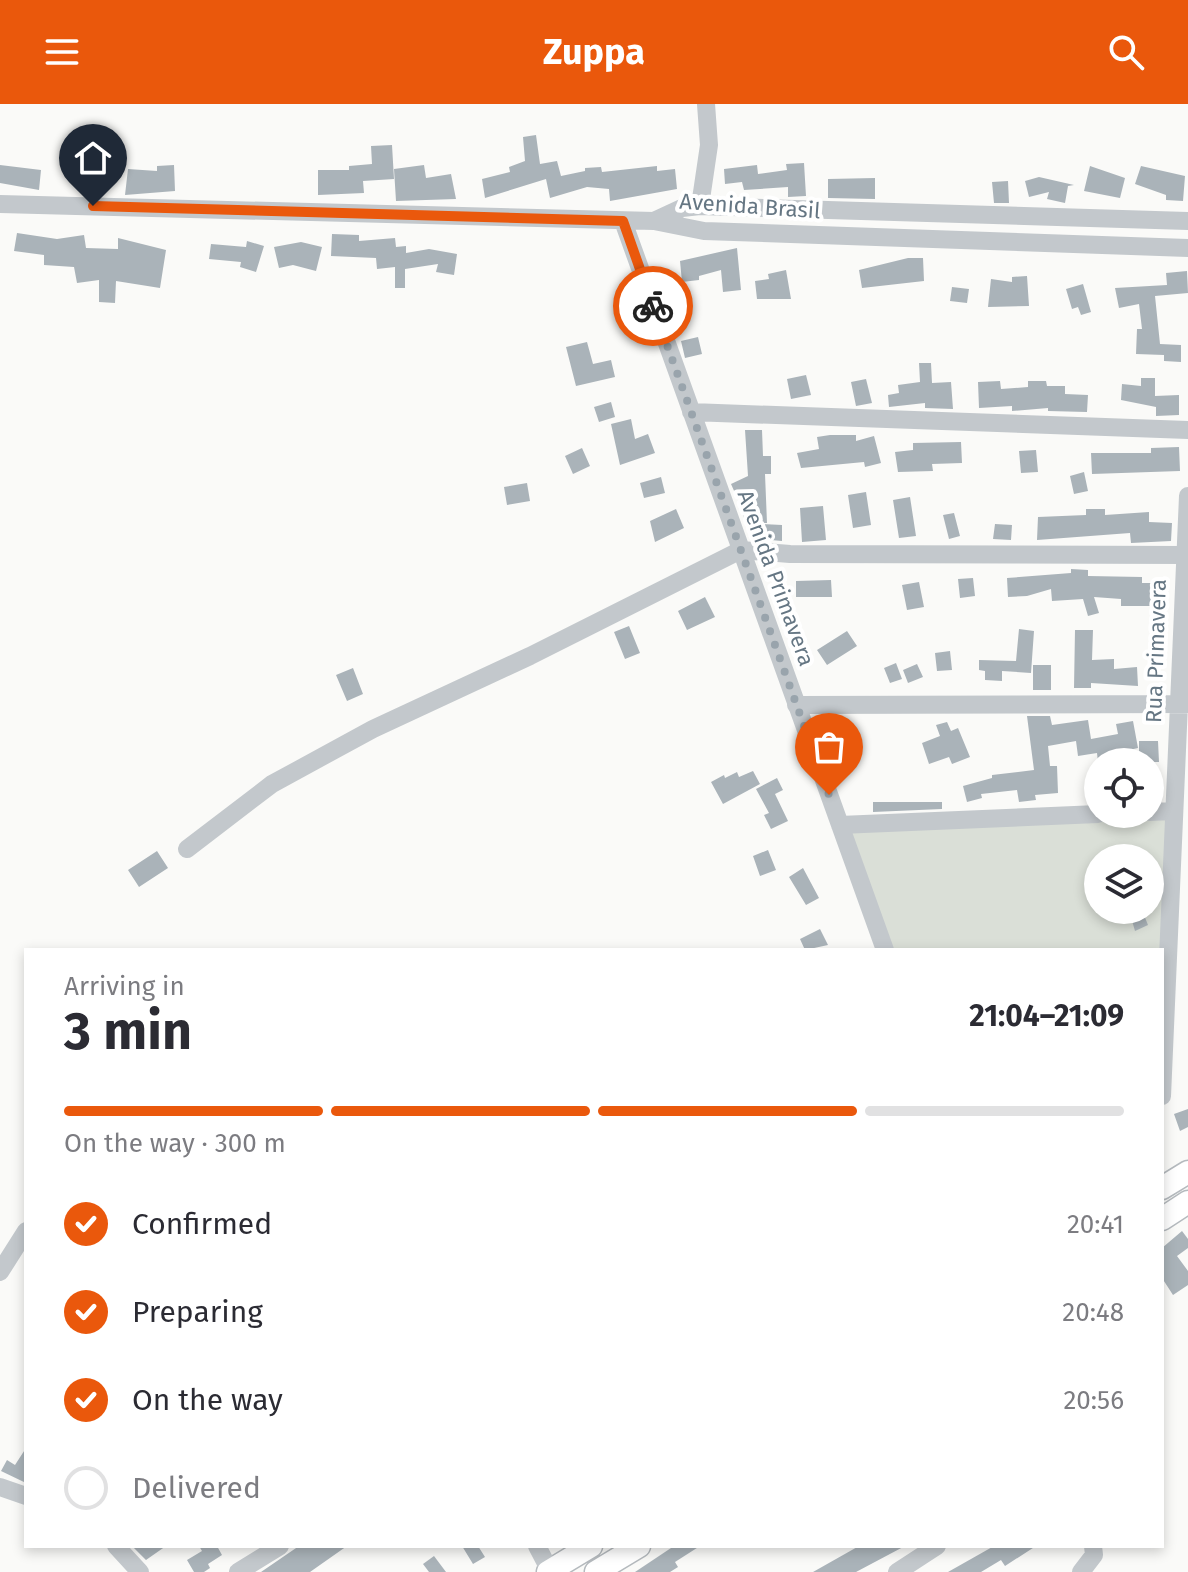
<!DOCTYPE html>
<meta charset="utf-8">
<style>
:root{--surface:#fff;--page:#f2f2f3;--text:#2b2b33;--muted:#7c7c81;--line:#e1e1e2;--accent:#ea580c}
body{margin:0;font-family:"Fira Sans",sans-serif;background:var(--page);color:var(--text);height:100vh;display:flex;flex-direction:column;font-size:30px;white-space:nowrap}
*{box-sizing:border-box;margin:0}
p{font-size:26px;color:var(--muted)}
.icon{flex:none;width:44px;height:44px;fill:none;stroke:currentColor;stroke-width:2;stroke-linecap:round;stroke-linejoin:round}
.map{position:relative;flex:1;overflow:hidden}
.sheet{position:absolute;left:24px;top:844px;width:1140px;height:600px;display:flex;flex-direction:column;background:var(--surface);border-radius:0px;box-shadow:0 4px 12px #0003}
.sheet>*{flex:none}
.fabs{position:absolute;left:1084px;top:644px;display:grid;gap:16px}
.fabs a{display:grid;place-items:center;width:80px;height:80px;border-radius:50%;background:var(--surface);box-shadow:0 4px 12px #0003;font-size:40px}
.pin{position:absolute;display:grid;place-items:center;width:68px;height:68px;color:#fff;margin:-82px -34px;border-radius:50% 50% 50% 0;rotate:-45deg;box-shadow:0 0 8px #0007}
.pin .icon{rotate:45deg}
.courier{position:absolute;display:grid;place-items:center;width:80px;height:80px;margin:-40px;border:6px solid #ea580c;border-radius:50%;background:#fff;color:#222;box-shadow:0 2px 10px #0007}
.summary em{font-style:normal;font-weight:700}
.summary div{display:flex;flex-direction:column-reverse}
.summary{display:flex;align-items:center;justify-content:space-between;height:136px;padding:0 40px}
h1{font-size:52px;font-weight:700;line-height:60px}
.bar{display:grid;grid-template-columns:repeat(4,1fr);gap:12px 8px;align-content:center;height:96px;padding:0 40px}
.bar i{height:10px;border-radius:6px;background:var(--line)}
.bar .selected{background:var(--accent)}
.bar p{grid-column:span 4}
ol{padding:0 40px;list-style:none}
li{display:flex;align-items:center;gap:24px;height:88px}
li p{margin-inline-start:auto}
li .icon{padding:8px;border-radius:50%;background:var(--accent);color:#fff;stroke-width:4}
li:last-child{color:var(--muted)}
li i{width:44px;height:44px;border:4px solid var(--line);border-radius:50%}
header{display:flex;justify-content:space-between;align-items:center;height:104px;padding:0 40px;background:var(--accent);color:#fff;font-size:36px;font-weight:700}
.map>svg:first-child{display:block}
</style>
<header><svg class="icon" aria-label="menu" viewBox="0 0 24 24"><path d="M4 6h16M4 12h16M4 18h16"/></svg>Zuppa<svg class="icon" aria-label="search" viewBox="0 0 24 24"><circle cx="10" cy="10" r="6"/><path d="M15 15l6 6"/></svg></header>
<div class="map">
<svg width="1188" height="1468" viewBox="0 0 1188 1468">
<rect width="100%" height="100%" fill="#fafaf8"/>
<path fill="#dadfd7" fill-rule="evenodd" d="M1172,707L1162,846H885L840,721ZM1098,754H1150V806H1098Z"/>
<path fill="#aab3b9" d="M536,31L540,60L557,57L561,72L585,67V64L601,63L602,68L657,62V67L675,65L677,85L610,97L609,85L587,83L550,94L546,75L485,94L482,75L510,68L509,63L525,57L523,33Z
M392,41L394,75L363,77L364,89L318,91V66H349V62L372,60L371,42Z
M804,59L806,92L788,93V83L744,86L742,78L725,80L724,65L757,61L758,70L787,66L786,60Z
M0,61L41,66L39,86L0,79Z
M174,61L175,87L125,91L128,65L157,67V62Z
M424,61L426,74L451,70L456,95L396,97L394,65Z
M1090,62L1125,74L1120,94L1084,87Z
M1141,62L1185,72L1183,97L1166,96V91L1135,80Z
M1039,73L1074,81L1068,82L1065,99L1047,95L1049,88L1029,93L1025,77Z
M875,74V95L828,94V75Z
M1008,77L1009,99H994L992,78Z
M17,129L57,135L84,131L86,144L118,145V134L166,146L160,184L116,177L115,199L99,198V176L77,179L74,163L44,161V151L14,147Z
M332,130L359,131V137L395,134L396,143L406,142V149L429,145L457,150L454,171L436,168L438,160L405,165V184H395V163L377,165L376,154L331,152Z
M247,137L264,142L256,168L240,163L241,158L209,155L211,140L246,143Z
M301,138L322,143L316,167L293,161L279,164L274,143Z
M737,144L741,186L723,188L721,166L699,172V176L682,178L680,157Z
M908,154H923L924,177L862,184L859,166Z
M786,166L791,195H757L755,177L769,175L768,170Z
M1187,167L1188,189L1155,192L1160,240L1181,241V258L1164,257V251L1136,250L1137,225H1142L1139,200L1119,204L1115,184L1167,181L1166,169Z
M1027,172L1029,202L988,203L991,175L1012,178V173Z
M1083,180L1091,208L1081,211L1078,203L1072,205L1066,185Z
M952,183L969,185L967,199L950,197Z
M698,233L702,250L685,254L681,237Z
M587,238L593,260L611,256L615,273L576,282L566,243Z
M919,259H931L932,279L951,278L953,305L925,304V299L889,303L888,291L899,289L898,281L920,278Z
M806,271L811,291L791,295L787,275Z
M1141,274H1155V292L1179,291V311L1156,312V303L1121,296L1122,280L1141,282Z
M866,275L872,299L856,302L851,278Z
M1000,277L1001,285L1028,283V277H1046L1047,282H1065V290L1088,291L1087,308L1048,307V304L1012,307V302L979,304L978,278Z
M611,298L615,313L599,318L594,303Z
M631,315L635,335L648,330L655,349L620,361L611,320Z
M745,326H762L763,352H771V370H765L767,419H744L742,387L735,389L731,380L748,372Z
M830,331H856V337L874,332L881,359L865,363L864,358L801,364L797,349L819,345L817,333Z
M961,338L962,359L932,360L933,367L898,368L895,348L913,346V339Z
M1179,343L1180,367L1092,370L1091,349H1151V344Z
M582,344L590,362L573,370L565,352Z
M1036,346L1038,368L1021,369L1019,347Z
M1084,368L1088,387L1074,390L1070,372Z
M661,373L665,389L644,394L640,379Z
M527,379L530,397L507,401L504,383Z
M866,388L871,421L853,424L848,391Z
M910,393L916,432L899,434L893,396Z
M823,402L826,436L802,438L800,404Z
M676,405L684,424L655,438L650,417Z
M1086,405H1105V411L1149,408V418L1172,419L1171,437L1131,439L1130,429L1037,436L1038,413L1086,411Z
M954,409L960,432L949,435L943,411Z
M761,420L782,421V437L760,435Z
M995,420L1012,421L1011,436L993,435Z
M1071,465L1088,466V472L1142,473V479H1166L1167,502H1121V495L1094,493L1099,509L1088,512L1083,495L1052,497L1051,485L1027,492L1008,493L1007,474L1071,469Z
M973,474L975,492L960,494L958,475Z
M831,476L832,493H796V477Z
M919,478L924,503L907,506L902,481Z
M705,493L715,513L687,526L678,507Z
M629,522L640,549L625,555L614,528Z
M1019,525L1034,527L1031,569L1002,567V577L985,576V567L979,566V556L1016,557Z
M1075,526H1093L1092,556L1114,555V565L1137,563L1138,582L1091,579V584H1074Z
M847,527L857,542L827,561L817,546Z
M950,547L952,566L937,567L935,549Z
M896,559L902,575L890,579L884,564Z
M917,560L923,573L908,579L903,566Z
M1033,561H1051V586H1033Z
M353,564L363,590L347,597L336,571Z
M1027,612H1050L1052,621L1088,616L1091,635L1118,630L1116,620L1133,617L1138,644L1115,649L1117,658H1098L1097,649L1078,652L1076,637L1048,642L1050,662H1057L1058,689L1035,691L1036,696L1019,698L1017,686L981,690L982,694L967,698L963,682L992,674V671L1034,666Z
M947,618L951,627L958,624L970,653L952,660L949,653L929,660L922,639L940,632L936,621Z
M1139,637H1158L1159,658H1139Z
M753,667L760,680L723,700L711,678L724,671L725,674L737,668L739,673Z
M777,674L783,686L775,690L788,717L771,725L764,711L769,709L756,685Z
M873,698H942V705L873,708Z
M768,746L776,766L760,772L753,752Z
M157,747L168,764L139,783L128,766Z
M803,764L819,794L806,801L789,773Z
M1129,806H1142L1148,821L1135,827Z
M820,825L828,841L805,846L800,835Z
M1188,1005V1023L1180,1027L1174,1010Z
M1182,1127L1188,1135V1144L1177,1152L1188,1167V1181L1173,1191L1162,1174V1144Z
M26,1344V1379L1,1367L7,1356L15,1361Z
M132,1442H166L146,1456Z
M199,1442H217L222,1451L208,1460L210,1464L204,1468H194L187,1456L202,1447Z
M299,1442H347L310,1468H261Z
M462,1442H478L485,1453L473,1460Z
M674,1442H700L675,1458L678,1463L670,1468H635Z
M859,1442H905L856,1468H813Z
M994,1442H1036L1005,1462L1001,1456L981,1468H948Z
M434,1452L446,1468H429L423,1460Z"/>
<g fill="none" stroke-linecap="round" stroke-linejoin="round">
<defs>
<path id="major" d="M1162,1084L1188,1068
M1162,1115L1188,1098
M548,1468L591,1442
M596,1468L639,1442"/>
</defs>
<use href="#major" stroke="#b5babe" stroke-width="25"/>
<path stroke="#c3c8cc" stroke-width="18" d="M0,100L654,117L704,127L1188,144
M700,102L709,41L706,0
M623,117L885,846
M654,117L682,104L700,102L1188,117
M691,308L1188,326
M796,601L1188,600
M1150,708L1172,707
M840,721L1098,710
M187,745L272,680L373,625L530,552L741,446L790,450L1188,451
M1162,992L1188,392
M0,1168L26,1127
M0,1383L26,1392
M116,1442L140,1468
M537,1442L550,1467
M238,1468L280,1442
M897,1468L937,1442
M1081,1468L1094,1451L1093,1442"/>
<use href="#major" stroke="#fff" stroke-width="22"/>
</g>
<g fill="none" stroke-linecap="round" stroke-linejoin="round">
<path stroke="#99a4ac" stroke-width="8" stroke-dasharray="0 14.4" d="M653,202L829,691"/>
<path stroke="#ea580c" stroke-width="10" d="M93,102L623,117L653,202"/>
</g>
<g text-anchor="middle" dominant-baseline="central" stroke-width="8" stroke-linejoin="round" paint-order="stroke">
<g font-size="22" fill="#657683" stroke="#fff">
<text transform="translate(750 102) rotate(4)">Avenida Brasil</text>
<text transform="translate(776 474) rotate(70)">Avenida Primavera</text>
<text transform="translate(1156 547) rotate(-88)">Rua Primavera</text>
</g>
</g>
</svg>
<div class="fabs">
<a><svg class="icon" aria-label="locate" viewBox="0 0 24 24"><circle cx="12" cy="12" r="6"/><path d="M12 2v4M12 18v4M2 12h4M18 12h4"/></svg></a>
<a><svg class="icon" aria-label="layers" viewBox="0 0 24 24"><path d="M12 4l9 5-9 5-9-5zM3 14l9 5 9-5"/></svg></a>
</div>
<div class="pin" style="left:829px;top:691px;background:#ea580c"><svg class="icon" aria-label="bag" viewBox="0 0 24 24"><path d="M5 8h14l-1 12H6zM9 8a3 3 0 0 1 6 0"/></svg></div>
<div class="pin" style="left:93px;top:102px;background:#1f2937"><svg class="icon" aria-label="home" viewBox="0 0 24 24"><path d="M3 11l9-7 9 7M6 9v11h12V9"/></svg></div>
<div class="courier" style="left:653px;top:202px"><svg class="icon" aria-label="bike" viewBox="0 0 24 24"><circle cx="6" cy="16" r="4"/><circle cx="18" cy="16" r="4"/><path d="M6 16l4-8h5l3 8M10 8l3 8H6M13 5h3"/></svg></div>
<section class="sheet">
<div class="summary"><div><h1>3 min</h1><p>Arriving in</p></div><em>21:04–21:09</em></div>
<div class="bar"><i class="selected"></i><i class="selected"></i><i class="selected"></i><i></i><p>On the way · 300 m</p></div>
<ol>
<li><svg class="icon" aria-label="check" viewBox="0 0 24 24"><path d="M5 12l5 5 9-10"/></svg>Confirmed<p>20:41</p></li>
<li><svg class="icon" aria-label="check" viewBox="0 0 24 24"><path d="M5 12l5 5 9-10"/></svg>Preparing<p>20:48</p></li>
<li><svg class="icon" aria-label="check" viewBox="0 0 24 24"><path d="M5 12l5 5 9-10"/></svg>On the way<p>20:56</p></li>
<li><i></i>Delivered</li>
</ol>
</section>
</div>
